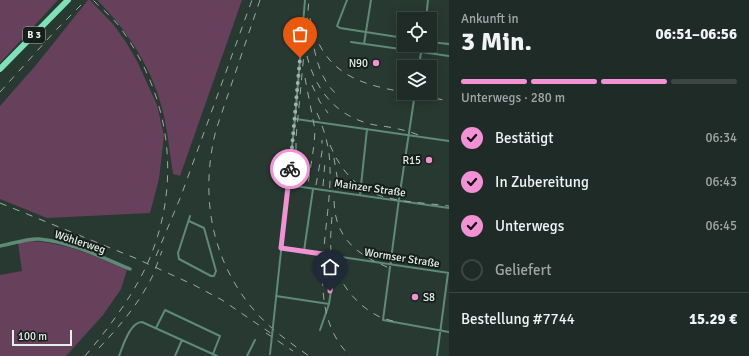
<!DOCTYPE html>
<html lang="de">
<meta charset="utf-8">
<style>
:root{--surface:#1e2b26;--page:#2b3732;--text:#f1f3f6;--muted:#a1a7a7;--line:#3c4743;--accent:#f391d5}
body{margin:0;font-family:Signika,sans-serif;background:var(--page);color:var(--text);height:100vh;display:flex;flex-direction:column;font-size:15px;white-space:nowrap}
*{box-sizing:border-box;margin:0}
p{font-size:13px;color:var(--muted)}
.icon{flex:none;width:22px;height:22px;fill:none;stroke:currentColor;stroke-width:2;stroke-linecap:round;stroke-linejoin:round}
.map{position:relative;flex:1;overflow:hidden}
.side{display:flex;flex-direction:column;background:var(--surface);width:300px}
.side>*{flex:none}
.fabs{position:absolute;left:397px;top:12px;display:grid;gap:8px}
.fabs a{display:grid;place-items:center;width:40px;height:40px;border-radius:0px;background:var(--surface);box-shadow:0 2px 10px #0003,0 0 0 1px var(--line);font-size:20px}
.scale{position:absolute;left:12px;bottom:10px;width:60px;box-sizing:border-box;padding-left:4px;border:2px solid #e6f0eb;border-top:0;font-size:11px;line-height:14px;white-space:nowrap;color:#e6f0eb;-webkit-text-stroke:3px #171f1b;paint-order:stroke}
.pin{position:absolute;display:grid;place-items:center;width:34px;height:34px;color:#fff;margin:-41px -17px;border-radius:50% 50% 50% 0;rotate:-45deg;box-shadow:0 0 4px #0007}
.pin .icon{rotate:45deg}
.courier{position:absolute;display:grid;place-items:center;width:40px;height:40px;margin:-20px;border:3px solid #f391d5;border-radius:50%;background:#fff;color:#222;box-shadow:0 1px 5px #0007}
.headline em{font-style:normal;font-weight:700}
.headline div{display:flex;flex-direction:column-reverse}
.headline{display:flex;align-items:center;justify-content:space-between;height:68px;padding:0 12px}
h1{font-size:26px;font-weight:700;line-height:30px}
.bar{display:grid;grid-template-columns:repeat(4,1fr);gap:6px 4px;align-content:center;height:48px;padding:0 12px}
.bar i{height:5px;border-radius:3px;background:var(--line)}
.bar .active{background:var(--accent)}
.bar p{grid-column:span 4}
.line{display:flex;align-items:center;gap:10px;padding:0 12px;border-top:1px solid var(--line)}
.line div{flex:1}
ol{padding:0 12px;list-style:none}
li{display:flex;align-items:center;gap:12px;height:44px}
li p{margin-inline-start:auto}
li .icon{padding:4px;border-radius:50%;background:var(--accent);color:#111;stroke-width:4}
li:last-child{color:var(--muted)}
li i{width:22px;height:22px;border:2px solid var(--line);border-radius:50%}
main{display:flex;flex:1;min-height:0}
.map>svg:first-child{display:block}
</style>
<main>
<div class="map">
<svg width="449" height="356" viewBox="0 0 449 356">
<rect width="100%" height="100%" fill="#283932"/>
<path fill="#67405b" d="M0,0H58L0,63Z
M88,0H90L113,24L126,42L137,61L157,105L164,136L159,179L150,213L47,218L0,199V106L36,65Z
M97,0H242L180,176L173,174C170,154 168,135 164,116C154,71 129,32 97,0Z
M29,241C64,242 96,256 127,270L121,289L103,315L66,356H0V275L22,271L18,243Z"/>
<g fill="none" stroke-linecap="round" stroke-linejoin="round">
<path stroke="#5d8b77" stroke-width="2" d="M347,0L337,26L340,28L404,38
M426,19L428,0
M351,42L449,56
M430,42L449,44
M364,44L371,0
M419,67L422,45
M415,93L399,199L383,320L449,332
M296,119L449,141
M288,185L449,208
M360,195L367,129
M189,221L204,228L216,271L214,276H211L179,259L178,253L190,216
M281,248L449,273
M304,251L313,189
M276,296L329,304
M274,317L295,119L305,0
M156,328L165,310L220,336L213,354
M320,330L329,304L336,256
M119,356C123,346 130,322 142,322L217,356
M175,356L182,340
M247,356L255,340
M437,356L448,273"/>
<path stroke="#5d8b77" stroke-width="3.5" d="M0,246C11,244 29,238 39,239C71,242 101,257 130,269"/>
<path stroke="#7ee1b8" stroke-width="6" d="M0,69L68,0"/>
<path stroke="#9daaa4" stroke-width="1" stroke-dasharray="7 7" stroke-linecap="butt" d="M260,0L216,130C200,193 210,258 253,309C269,328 289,342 309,356
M310,18C322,71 355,84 404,92
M312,35C315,57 320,79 337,95
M307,56C315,88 334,114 367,123C376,126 385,126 394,128C404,130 414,133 424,137
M305,78L315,130L314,145L308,184
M312,85L320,102L328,113
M0,92L56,30L86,0
M408,93L449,101
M317,113C325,131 330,149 330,169C332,227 302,309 350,356
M330,145C355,204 394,199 449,206
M334,158L339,189
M296,178V138L309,0
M316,185L322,152V140
M323,186L325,162
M334,201C335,240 359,256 392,269
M0,203L135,258L194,285L222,300L272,334
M332,217C331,228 330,240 331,251C335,278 354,304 378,316C384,319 390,320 396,322
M156,256L181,196L252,0
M266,333L293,351
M99,348C120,326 140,302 153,275C156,267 159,259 162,251
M85,356C109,328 138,289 151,255C182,177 169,93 119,26C112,17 102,9 93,0"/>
<path stroke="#5d8b77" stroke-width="2" d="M270,354L274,317"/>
</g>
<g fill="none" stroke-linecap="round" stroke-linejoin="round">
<path stroke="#a4b0aa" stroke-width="4" stroke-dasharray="0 7.2" d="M290,169L300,58"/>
<path stroke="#f391d5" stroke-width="5" d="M290,169L281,248L336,256L330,291"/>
</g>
<g fill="#f391d5" stroke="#171f1b" stroke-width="1.5">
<circle cx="376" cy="63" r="4"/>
<circle cx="429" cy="160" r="4"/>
<circle cx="415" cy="297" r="4"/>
</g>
<g text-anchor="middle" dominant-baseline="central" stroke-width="4" stroke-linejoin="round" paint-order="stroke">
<rect fill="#171f1b" stroke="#a8b1ad" stroke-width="1" x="23" y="27" width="22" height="16" rx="3"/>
<g font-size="10" font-weight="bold" fill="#e6f0eb">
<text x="34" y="35">B 3</text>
</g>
<g font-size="11" fill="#e6f0eb" stroke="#171f1b" text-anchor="end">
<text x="368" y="63">N90</text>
<text x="421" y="160">R15</text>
<text x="423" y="297" text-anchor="start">S8</text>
</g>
<g font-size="11" fill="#e6f0eb" stroke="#171f1b">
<text transform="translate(370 188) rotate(8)">Mainzer Straße</text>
<text transform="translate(80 242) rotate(18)">Wöhlerweg</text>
<text transform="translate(402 258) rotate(9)">Wormser Straße</text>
</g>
</g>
</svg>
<div class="fabs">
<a><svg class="icon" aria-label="locate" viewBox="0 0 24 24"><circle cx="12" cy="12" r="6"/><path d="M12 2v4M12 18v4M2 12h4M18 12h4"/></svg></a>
<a><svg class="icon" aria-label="layers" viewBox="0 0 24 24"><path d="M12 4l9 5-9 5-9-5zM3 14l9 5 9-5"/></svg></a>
</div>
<div class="scale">100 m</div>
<div class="pin" style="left:300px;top:58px;background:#ea580c"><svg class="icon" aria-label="bag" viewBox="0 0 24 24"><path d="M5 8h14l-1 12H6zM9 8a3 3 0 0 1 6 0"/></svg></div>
<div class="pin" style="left:330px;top:291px;background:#1f2937"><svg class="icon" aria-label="home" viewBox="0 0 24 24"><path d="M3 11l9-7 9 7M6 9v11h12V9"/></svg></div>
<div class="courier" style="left:290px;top:169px"><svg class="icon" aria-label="bike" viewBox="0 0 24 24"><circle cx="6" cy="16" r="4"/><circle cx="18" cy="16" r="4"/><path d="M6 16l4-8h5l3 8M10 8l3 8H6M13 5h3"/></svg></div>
</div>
<section class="side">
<div class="headline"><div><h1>3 Min.</h1><p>Ankunft in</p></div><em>06:51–06:56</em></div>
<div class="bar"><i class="active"></i><i class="active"></i><i class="active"></i><i></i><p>Unterwegs · 280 m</p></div>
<ol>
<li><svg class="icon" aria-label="check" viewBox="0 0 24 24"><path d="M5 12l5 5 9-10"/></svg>Bestätigt<p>06:34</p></li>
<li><svg class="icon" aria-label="check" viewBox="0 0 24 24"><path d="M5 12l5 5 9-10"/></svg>In Zubereitung<p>06:43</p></li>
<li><svg class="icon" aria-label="check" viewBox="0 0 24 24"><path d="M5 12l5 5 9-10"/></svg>Unterwegs<p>06:45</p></li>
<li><i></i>Geliefert</li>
</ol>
<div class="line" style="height:52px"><div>Bestellung #7744</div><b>15.29 €</b></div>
</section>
</main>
